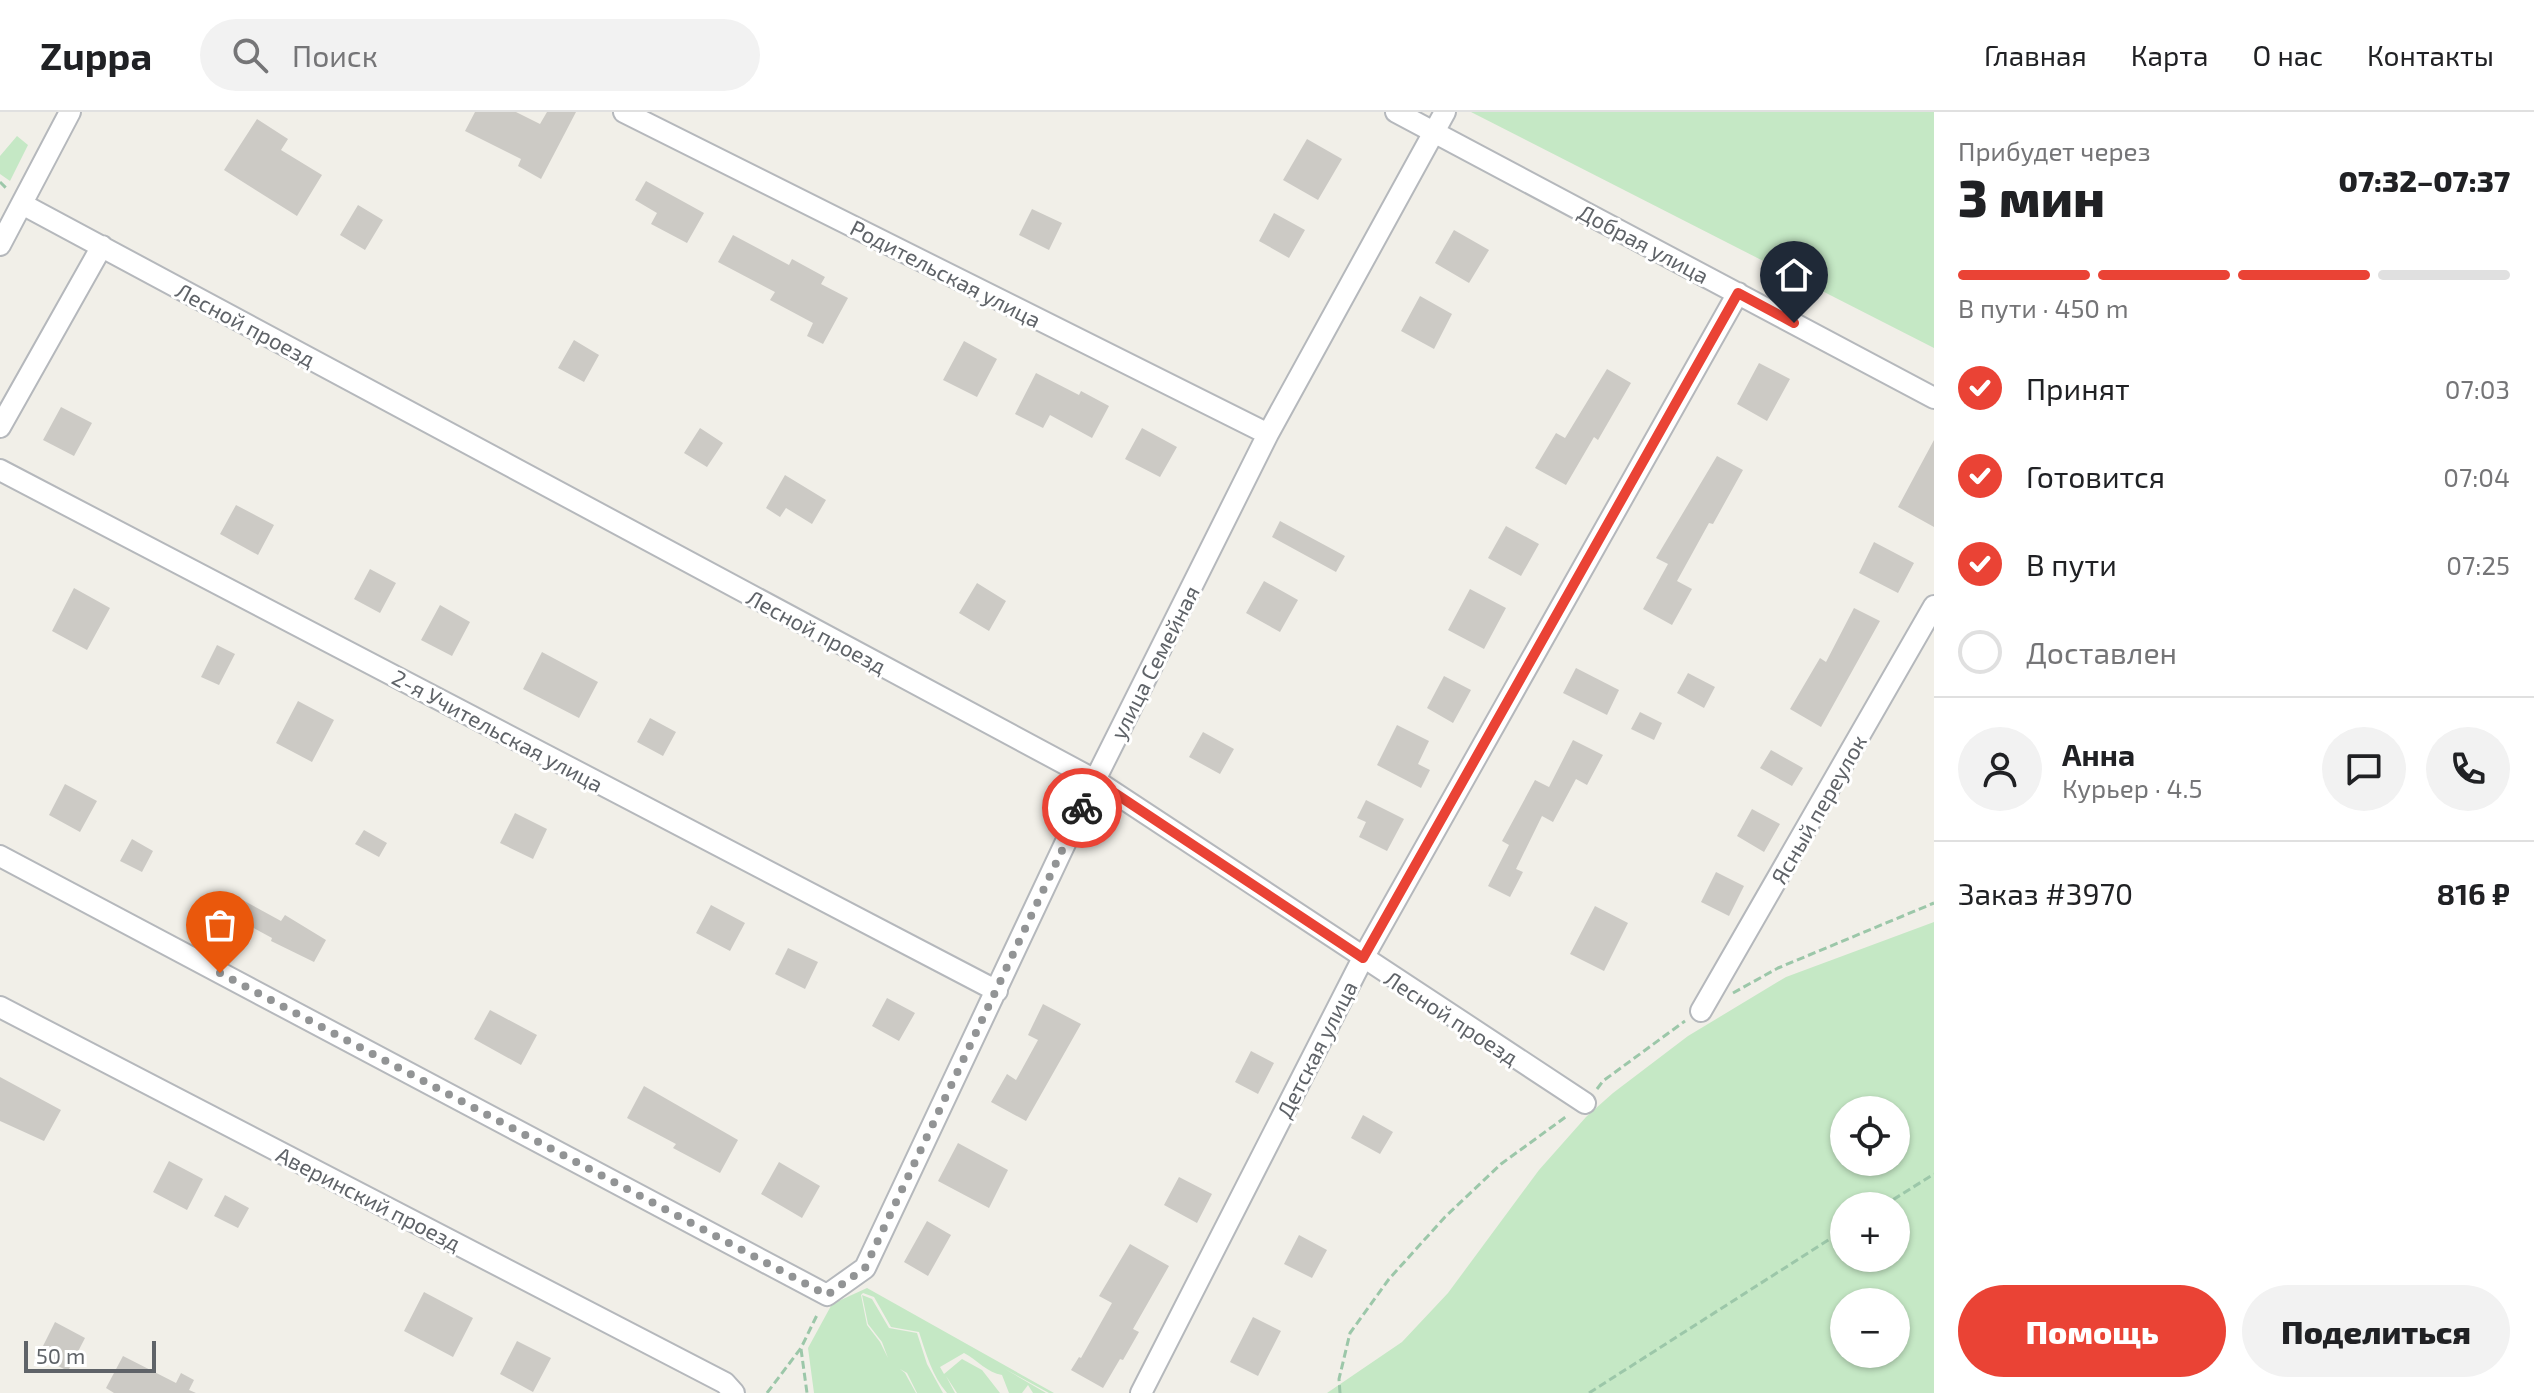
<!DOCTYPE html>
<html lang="ru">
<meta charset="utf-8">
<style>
:root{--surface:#fff;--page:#f2f2f2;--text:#202124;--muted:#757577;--line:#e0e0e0;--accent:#ea4335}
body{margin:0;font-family:"Exo 2",sans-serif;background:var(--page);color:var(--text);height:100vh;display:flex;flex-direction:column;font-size:30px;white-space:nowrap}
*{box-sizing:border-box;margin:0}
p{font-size:26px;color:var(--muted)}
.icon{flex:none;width:44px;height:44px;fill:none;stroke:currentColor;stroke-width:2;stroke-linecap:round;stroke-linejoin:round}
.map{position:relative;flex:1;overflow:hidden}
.sheet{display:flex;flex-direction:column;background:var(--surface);width:600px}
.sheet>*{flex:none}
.buttons{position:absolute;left:1830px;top:984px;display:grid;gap:16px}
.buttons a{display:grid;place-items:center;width:80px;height:80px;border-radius:50%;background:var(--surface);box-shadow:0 2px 6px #0004;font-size:40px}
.scale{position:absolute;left:24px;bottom:20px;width:132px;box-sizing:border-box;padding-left:8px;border:4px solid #5f6368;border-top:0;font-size:22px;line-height:28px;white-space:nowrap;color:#5f6368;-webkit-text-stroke:6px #fff;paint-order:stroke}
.pin{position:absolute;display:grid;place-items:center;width:68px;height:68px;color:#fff;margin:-82px -34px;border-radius:50% 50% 50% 0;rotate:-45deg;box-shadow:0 0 8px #0007}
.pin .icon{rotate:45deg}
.courier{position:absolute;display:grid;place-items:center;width:80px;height:80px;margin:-40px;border:6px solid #ea4335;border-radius:50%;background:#fff;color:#222;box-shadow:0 2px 10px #0007}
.head em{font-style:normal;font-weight:800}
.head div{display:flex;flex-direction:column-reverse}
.head{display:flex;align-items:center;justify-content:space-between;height:136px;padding:0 24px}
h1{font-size:52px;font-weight:800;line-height:60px}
.bar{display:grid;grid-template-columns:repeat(4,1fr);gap:12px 8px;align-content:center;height:96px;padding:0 24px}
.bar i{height:10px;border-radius:6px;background:var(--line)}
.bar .current{background:var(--accent)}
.bar p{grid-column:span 4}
.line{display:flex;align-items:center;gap:20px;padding:0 24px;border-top:2px solid var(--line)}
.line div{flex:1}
.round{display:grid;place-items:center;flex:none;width:84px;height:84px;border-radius:42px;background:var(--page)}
ol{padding:0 24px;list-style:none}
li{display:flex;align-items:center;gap:24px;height:88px}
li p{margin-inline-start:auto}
li .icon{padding:8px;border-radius:50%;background:var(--accent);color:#fff;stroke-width:4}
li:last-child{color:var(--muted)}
li i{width:44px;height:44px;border:4px solid var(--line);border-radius:50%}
.button{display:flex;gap:16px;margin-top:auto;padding:16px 24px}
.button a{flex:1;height:92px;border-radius:48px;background:var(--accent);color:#fff;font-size:32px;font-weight:800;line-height:92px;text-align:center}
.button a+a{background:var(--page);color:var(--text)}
header{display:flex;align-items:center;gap:48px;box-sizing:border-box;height:112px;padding:0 40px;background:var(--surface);border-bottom:2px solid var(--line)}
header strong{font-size:38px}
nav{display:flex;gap:44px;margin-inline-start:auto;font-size:28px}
.search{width:560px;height:72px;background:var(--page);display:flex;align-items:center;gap:20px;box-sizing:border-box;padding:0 28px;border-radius:44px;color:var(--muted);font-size:30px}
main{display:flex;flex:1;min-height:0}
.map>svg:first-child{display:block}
</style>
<header>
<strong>Zuppa</strong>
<div class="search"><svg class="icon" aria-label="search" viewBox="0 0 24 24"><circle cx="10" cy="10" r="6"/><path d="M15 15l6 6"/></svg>Поиск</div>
<nav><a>Главная</a><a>Карта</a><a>О нас</a><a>Контакты</a></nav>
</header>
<main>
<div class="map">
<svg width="1934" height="1281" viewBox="0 0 1934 1281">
<rect width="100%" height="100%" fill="#f1efe8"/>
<path fill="#c5e8c5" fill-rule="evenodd" d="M1471,0H1934V236Z
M17,24L28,33L10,69L0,62V44Z
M1934,810V1281H1327L1402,1230L1448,1181L1539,1058L1586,1005L1613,981L1688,924L1786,865ZM1844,998H1896V1050H1844ZM1844,1094H1896V1146H1844ZM1844,1190H1896V1242H1844Z
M867,1176L1054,1281H1049L1005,1257L1046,1281H1033L1028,1273L1022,1281H1009L1002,1263C988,1261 977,1248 964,1241L940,1255L944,1262L962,1247L982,1258L1000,1281H957L946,1264L955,1281H947C932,1264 926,1241 919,1220L891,1215L874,1185L863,1181L861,1183L867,1213L880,1230L888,1246L882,1230L868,1212L862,1183L872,1187L889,1216L917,1221L927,1252L943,1281H917L907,1261L900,1257L905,1261L916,1281H814L808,1236L832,1192Z"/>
<path fill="#cccac5" d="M475,0H516L540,12L547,0H576L541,67L518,54L521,47L465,19Z
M257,7L288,27L281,38L322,63L297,104L224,58Z
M1307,27L1342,47L1318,88L1283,68Z
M646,69L704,101L687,131L651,112L657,101L635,88Z
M358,93L383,108L365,138L340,123Z
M1032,97L1062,111L1049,138L1019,123Z
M1274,101L1305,118L1289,146L1259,129Z
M1454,118L1489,138L1469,171L1435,151Z
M733,123L789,153L792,147L825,165L821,172L848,186L823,232L807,224L813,211L770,188L775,180L718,150Z
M1420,184L1452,202L1434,237L1401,219Z
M574,228L599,243L584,270L558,256Z
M964,229L997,247L977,285L943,268Z
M1759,251L1790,267L1767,309L1737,292Z
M1607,257L1631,271L1598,328L1594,325L1566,373L1535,356L1556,321L1565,326Z
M1036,261L1079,283L1081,279L1109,294L1092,326L1050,303L1043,316L1015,302Z
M61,295L92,311L74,344L43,328Z
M700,316L723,331L707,355L684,341Z
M1142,316L1177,335L1160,365L1125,347Z
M1934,328V415L1898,395Z
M1717,344L1743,358L1713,412L1709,411L1677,469L1692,477L1672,513L1643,497L1668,452L1656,446Z
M785,363L826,388L812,412L786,396L780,405L766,396Z
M236,393L274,413L258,443L220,422Z
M1280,409L1345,444L1336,460L1272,425Z
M1506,414L1539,432L1521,464L1488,446Z
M1874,430L1914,451L1898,481L1859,461Z
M370,457L396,471L380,501L354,487Z
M1264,469L1298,488L1280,520L1246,501Z
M977,471L1006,489L989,519L959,501Z
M74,476L110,496L87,538L52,519Z
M1470,477L1506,496L1484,537L1448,518Z
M440,493L470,510L452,544L421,528Z
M1854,496L1880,509L1821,615L1790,597L1820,546L1826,550Z
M217,533L235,542L219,573L201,565Z
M542,540L598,570L579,606L523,577Z
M1576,556L1619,578L1607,603L1563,581Z
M1688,561L1715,575L1704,596L1677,581Z
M1444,564L1471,578L1453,611L1427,596Z
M298,589L334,608L312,650L276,631Z
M1640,600L1662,611L1654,628L1631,617Z
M650,606L676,620L663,644L637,630Z
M1397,613L1429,629L1418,652L1430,658L1421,676L1377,653Z
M1203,620L1234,637L1220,662L1189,645Z
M1573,628L1603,643L1587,673L1576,667L1553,710L1542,704L1516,757L1523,760L1510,785L1488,774L1509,733L1502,729L1535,668L1549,675Z
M1771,638L1803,656L1792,674L1760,656Z
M65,672L97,689L80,720L49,703Z
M1366,688L1404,707L1387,739L1359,725L1366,710L1357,706Z
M1752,697L1780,712L1764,740L1737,724Z
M515,701L547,717L533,747L500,731Z
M364,718L387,731L379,745L355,732Z
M132,727L153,739L142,760L120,749Z
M1716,760L1744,774L1729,804L1701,790Z
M237,785L281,809L285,803L326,828L314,850L271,829L272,826L228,802Z
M711,793L745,811L730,839L696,821Z
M1595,794L1628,811L1604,859L1570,842Z
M788,836L818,850L805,877L775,862Z
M887,886L915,901L899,929L872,914Z
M1043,892L1081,912L1026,1009L991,990L1007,962L1016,968L1038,928L1028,923Z
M490,898L537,923L521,953L474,927Z
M1251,939L1274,951L1258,982L1235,970Z
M0,965L61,998L44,1029L0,1009Z
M644,974L738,1028L720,1061L673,1036L676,1032L627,1006Z
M1363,1003L1393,1020L1380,1042L1351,1026Z
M958,1031L1008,1058L989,1096L938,1069Z
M169,1049L203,1067L187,1098L153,1080Z
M779,1050L820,1074L802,1106L761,1082Z
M1179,1065L1212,1082L1197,1111L1164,1093Z
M225,1083L249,1096L238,1116L214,1104Z
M927,1109L951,1123L928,1164L904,1150Z
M1299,1123L1327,1138L1312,1166L1284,1152Z
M1130,1132L1169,1154L1133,1217L1139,1220L1123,1248L1120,1247L1103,1276L1071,1258L1079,1245L1081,1246L1112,1191L1099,1184Z
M424,1180L473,1206L453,1245L404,1219Z
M1253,1205L1281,1219L1258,1264L1230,1250Z
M55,1210L85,1226L68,1259L38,1244Z
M517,1229L551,1246L533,1280L500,1262Z
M123,1244L176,1271L181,1261L194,1268L189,1278L196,1281H114L106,1276Z"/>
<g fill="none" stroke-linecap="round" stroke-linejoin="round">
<defs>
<path id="minor" d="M624,0L1268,322
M1396,0L1934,286
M22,92L1095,668L1585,991
M0,133L70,0
M0,315L102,134
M0,358L997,879
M0,744L827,1183L865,1156L1095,668L1268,322L1445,0
M0,895L725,1271L734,1281
M1701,899L1934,494
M1141,1281L1363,846L1738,181"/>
</defs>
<use href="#minor" stroke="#b5b8bc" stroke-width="24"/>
<path stroke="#9cc7a9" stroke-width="3" stroke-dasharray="8 4" stroke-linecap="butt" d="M0,70L8,78
M1733,881L1778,856L1934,791
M1597,977L1603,969L1685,909
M1883,1094L1934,1062
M801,1237L807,1281
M767,1281L801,1236L818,1201
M1340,1281L1339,1267L1350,1221L1389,1167L1445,1105L1501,1052L1567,1004
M1589,1281L1844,1118"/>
<use href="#minor" stroke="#fff" stroke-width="20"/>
</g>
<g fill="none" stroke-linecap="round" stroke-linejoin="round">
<path stroke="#929495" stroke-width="8" stroke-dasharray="0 14.4" d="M220,861L827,1183L865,1156L1082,696"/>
<path stroke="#ea4335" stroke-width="10" d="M1082,696L1095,668L1363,846L1738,181L1794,211"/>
</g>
<g text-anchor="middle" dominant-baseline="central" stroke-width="6" stroke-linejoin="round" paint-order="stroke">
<g font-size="22" fill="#5f6368" stroke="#fff">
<text transform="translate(1644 131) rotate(28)">Добрая улица</text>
<text transform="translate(946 161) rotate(27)">Родительская улица</text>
<text transform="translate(246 212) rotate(28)">Лесной проезд</text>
<text transform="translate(817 519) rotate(28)">Лесной проезд</text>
<text transform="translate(1154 550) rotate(-63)">улица Семейная</text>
<text transform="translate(498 618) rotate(28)">2-я Учительская улица</text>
<text transform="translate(1818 697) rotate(-60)">Ясный переулок</text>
<text transform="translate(1452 905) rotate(33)">Лесной проезд</text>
<text transform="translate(1316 937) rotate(-63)">Детская улица</text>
<text transform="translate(369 1086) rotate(27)">Аверинский проезд</text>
</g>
</g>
</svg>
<div class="buttons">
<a><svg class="icon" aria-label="locate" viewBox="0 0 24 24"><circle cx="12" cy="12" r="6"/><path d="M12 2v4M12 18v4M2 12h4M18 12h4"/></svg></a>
<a>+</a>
<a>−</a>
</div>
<div class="scale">50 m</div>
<div class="pin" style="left:220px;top:861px;background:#ea580c"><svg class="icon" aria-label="bag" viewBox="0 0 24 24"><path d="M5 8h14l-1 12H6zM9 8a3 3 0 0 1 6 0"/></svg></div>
<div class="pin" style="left:1794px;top:211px;background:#1f2937"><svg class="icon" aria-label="home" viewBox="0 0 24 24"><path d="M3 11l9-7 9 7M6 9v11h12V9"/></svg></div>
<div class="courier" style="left:1082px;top:696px"><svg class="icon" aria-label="bike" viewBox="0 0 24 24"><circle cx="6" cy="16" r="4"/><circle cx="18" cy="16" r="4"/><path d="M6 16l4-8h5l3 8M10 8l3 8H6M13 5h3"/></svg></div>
</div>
<section class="sheet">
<div class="head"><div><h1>3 мин</h1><p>Прибудет через</p></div><em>07:32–07:37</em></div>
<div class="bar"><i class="current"></i><i class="current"></i><i class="current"></i><i></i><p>В пути · 450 m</p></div>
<ol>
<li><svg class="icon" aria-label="check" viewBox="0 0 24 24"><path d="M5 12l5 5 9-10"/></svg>Принят<p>07:03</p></li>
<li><svg class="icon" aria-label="check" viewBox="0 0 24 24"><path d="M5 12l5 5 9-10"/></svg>Готовится<p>07:04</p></li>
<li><svg class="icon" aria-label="check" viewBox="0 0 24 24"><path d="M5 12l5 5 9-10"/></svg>В пути<p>07:25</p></li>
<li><i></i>Доставлен</li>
</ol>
<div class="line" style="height:144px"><a class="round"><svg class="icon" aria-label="person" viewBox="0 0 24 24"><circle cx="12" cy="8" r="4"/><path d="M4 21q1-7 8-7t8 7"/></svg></a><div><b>Анна</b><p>Курьер · 4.5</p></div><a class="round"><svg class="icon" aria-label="chat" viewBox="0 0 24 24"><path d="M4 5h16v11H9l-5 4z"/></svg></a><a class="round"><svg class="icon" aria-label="phone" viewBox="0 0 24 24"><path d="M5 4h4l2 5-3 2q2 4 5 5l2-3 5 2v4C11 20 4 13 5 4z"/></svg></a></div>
<div class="line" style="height:104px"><div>Заказ #3970</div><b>816 ₽</b></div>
<div class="button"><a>Помощь</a><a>Поделиться</a></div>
</section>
</main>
